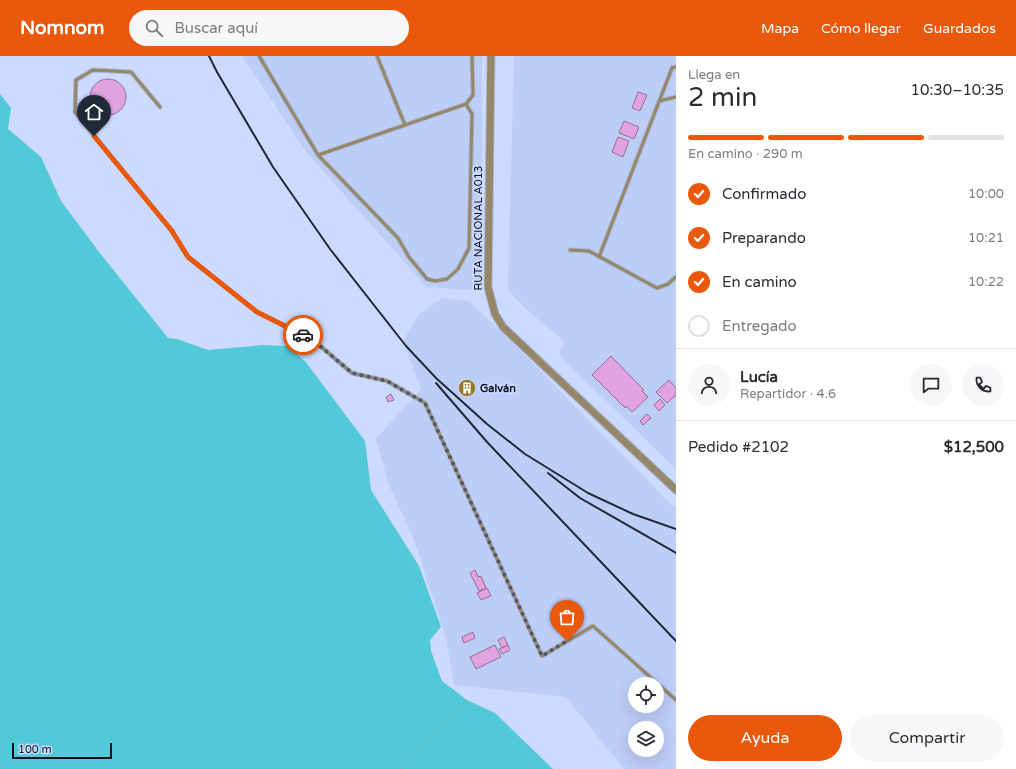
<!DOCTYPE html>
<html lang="es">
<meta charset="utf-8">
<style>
:root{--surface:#fff;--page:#f7f7f7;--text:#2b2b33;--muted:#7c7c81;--line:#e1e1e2;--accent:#ea580c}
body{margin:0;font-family:"Varela Round",sans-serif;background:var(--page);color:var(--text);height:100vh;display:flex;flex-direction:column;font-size:15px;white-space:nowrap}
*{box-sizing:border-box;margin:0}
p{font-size:13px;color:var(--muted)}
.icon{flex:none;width:22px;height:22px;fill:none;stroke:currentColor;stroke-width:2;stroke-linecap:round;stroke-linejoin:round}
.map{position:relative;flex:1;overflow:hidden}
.side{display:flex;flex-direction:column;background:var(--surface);width:340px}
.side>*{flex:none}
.buttons{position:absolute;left:628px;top:621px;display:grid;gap:8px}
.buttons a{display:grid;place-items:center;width:36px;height:36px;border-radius:50%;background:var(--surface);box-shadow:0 4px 16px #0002;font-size:20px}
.scale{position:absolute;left:12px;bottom:10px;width:100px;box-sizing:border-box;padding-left:4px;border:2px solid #0b1120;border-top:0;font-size:11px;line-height:14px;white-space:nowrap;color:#0b1120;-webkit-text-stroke:3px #cbdafe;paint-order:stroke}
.pin{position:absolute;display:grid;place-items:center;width:34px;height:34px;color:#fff;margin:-41px -17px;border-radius:50% 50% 50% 0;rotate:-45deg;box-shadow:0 0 4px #0007}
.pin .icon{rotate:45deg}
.courier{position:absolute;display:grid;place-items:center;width:40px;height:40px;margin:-20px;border:3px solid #ea580c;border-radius:50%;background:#fff;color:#222;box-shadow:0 1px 5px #0007}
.summary em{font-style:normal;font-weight:600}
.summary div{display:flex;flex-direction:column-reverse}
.summary{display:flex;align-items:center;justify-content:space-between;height:68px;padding:0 12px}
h1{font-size:26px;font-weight:600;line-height:30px}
.bar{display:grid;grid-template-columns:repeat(4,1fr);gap:6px 4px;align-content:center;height:48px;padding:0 12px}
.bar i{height:5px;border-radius:3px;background:var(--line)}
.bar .selected{background:var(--accent)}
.bar p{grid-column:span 4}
.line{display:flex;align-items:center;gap:10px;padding:0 12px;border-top:1px solid var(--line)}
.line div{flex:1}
.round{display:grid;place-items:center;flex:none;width:42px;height:42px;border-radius:21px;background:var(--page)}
ol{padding:0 12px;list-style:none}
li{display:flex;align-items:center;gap:12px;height:44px}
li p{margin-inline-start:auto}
li .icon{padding:4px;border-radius:50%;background:var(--accent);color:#fff;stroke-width:4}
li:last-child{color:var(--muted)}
li i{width:22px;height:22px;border:2px solid var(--line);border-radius:50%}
.primary-button{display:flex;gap:8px;margin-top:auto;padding:8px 12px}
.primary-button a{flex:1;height:46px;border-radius:24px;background:var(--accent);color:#fff;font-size:16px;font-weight:600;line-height:46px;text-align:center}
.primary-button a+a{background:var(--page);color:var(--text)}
header{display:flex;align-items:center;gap:24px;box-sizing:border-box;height:56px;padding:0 20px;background:var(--accent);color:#fff}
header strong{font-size:19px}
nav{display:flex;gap:22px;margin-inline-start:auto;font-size:14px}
.search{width:280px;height:36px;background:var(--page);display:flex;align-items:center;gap:10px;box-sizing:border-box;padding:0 14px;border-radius:22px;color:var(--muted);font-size:15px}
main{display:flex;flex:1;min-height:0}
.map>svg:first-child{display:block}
</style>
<header>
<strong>Nomnom</strong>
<div class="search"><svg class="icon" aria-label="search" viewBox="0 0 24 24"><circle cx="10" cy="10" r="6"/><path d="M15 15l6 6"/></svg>Buscar aquí</div>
<nav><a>Mapa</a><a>Cómo llegar</a><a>Guardados</a></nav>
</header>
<main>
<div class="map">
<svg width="676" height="713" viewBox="0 0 676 713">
<rect width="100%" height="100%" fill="#cbdafe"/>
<path fill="#bccdf6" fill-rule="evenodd" d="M242,0H482V235L427,231L308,98Z
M514,0H676V413L559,299L564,285L527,254L508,234Z
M442,242L469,245L510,284L672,449L676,450V713H624L566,641L454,629L446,582L413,481L389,429L376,383L421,333L403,285L419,258ZM635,628H657V650H635ZM635,672H657V694H635Z"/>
<path fill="#51c9d9" d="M0,38L11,52L8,73L41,101L61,145L99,196L168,282L177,283L208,294L263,289L287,290L305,305L365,385L371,434L419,510L441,571L430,584L431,595L442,625L467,644L495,657L553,713H0Z"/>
<path fill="#e1a3e0" stroke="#947193" d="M90 41a18 18 0 1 1 36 0a18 18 0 1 1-36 0Z
M638,36L647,39L640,55L632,52Z
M624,65L639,71L634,83L619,77Z
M618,81L629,85L623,101L612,96Z
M611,300L644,334L642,335L648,341L632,356L626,350L625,352L592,319Z
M669,324L676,332V339L667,347L656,336Z
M391,338L394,344L388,346L386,341Z
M660,343L665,349L659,355L654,349Z
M647,358L651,362L643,369L640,365Z
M475,514L478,521L481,520L486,532L479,535L470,517Z
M487,532L491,540L481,544L477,537Z
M473,576L475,582L464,587L462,581Z
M504,581L508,589L502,592L498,584Z
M495,589L501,601L476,613L470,601Z
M508,589L510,594L502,598L499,593Z"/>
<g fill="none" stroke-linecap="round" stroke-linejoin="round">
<defs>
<path id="service" d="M259,0L318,99L398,182L409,201L427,223L435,225L447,223L458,213L469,192L472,58L466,48
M377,0L405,69
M659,45L676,41
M160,51L131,16L93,14L76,24L75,56L172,175L188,201L257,256L313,284L352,317L387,325L425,347L542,600L593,570L676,644
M318,99L466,48L473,39L472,0
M570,194L589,195L657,232L668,228L676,221
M599,201L672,12L676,11"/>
<path id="tertiary" d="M491,0L488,231L495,258L503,271L676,434"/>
</defs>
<use href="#service" stroke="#a8b6d6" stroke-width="5"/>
<use href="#tertiary" stroke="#a8b6d6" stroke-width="9"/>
<path stroke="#909dba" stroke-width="1" stroke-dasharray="2 2" stroke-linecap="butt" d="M402,713L467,644"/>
<use href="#service" stroke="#958767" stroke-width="3"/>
<use href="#tertiary" stroke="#958767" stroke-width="7"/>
<path stroke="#21283a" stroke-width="2" d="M209,0L217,16L273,111L330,193L406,290L436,322L487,368L525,398L588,437L633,458L676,473
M436,327L487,386L676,585
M548,417L580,442L676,497"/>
</g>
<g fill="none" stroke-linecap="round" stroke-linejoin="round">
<path stroke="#4e576e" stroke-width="4" stroke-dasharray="0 7.2" d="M303,279L313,284L352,317L387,325L425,347L542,600L567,585"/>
<path stroke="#ea580c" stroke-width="5" d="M94,80L172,175L188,201L257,256L303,279"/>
</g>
<defs>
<symbol id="building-disc" viewBox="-11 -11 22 22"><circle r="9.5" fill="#977720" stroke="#cbdafe"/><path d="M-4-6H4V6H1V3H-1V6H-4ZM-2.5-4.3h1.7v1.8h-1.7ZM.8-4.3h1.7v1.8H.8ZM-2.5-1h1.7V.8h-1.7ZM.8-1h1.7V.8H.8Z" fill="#fff"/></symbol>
</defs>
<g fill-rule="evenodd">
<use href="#building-disc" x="457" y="322" width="20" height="20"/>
</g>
<g text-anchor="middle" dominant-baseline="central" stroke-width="3.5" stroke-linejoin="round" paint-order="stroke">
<g font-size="11" fill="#0b1120" stroke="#cbdafe">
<text transform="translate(478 172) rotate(-90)">RUTA NACIONAL A013</text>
</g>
<g font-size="11" font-weight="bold" fill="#0b1120" stroke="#cbdafe" text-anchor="start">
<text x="480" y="332">Galván</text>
</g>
</g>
</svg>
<div class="buttons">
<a><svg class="icon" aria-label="locate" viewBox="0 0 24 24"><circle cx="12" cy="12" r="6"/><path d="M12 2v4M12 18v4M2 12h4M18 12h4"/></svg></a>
<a><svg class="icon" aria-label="layers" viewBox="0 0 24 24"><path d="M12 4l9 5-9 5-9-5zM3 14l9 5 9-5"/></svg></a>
</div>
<div class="scale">100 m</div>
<div class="pin" style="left:567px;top:585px;background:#ea580c"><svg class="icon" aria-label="bag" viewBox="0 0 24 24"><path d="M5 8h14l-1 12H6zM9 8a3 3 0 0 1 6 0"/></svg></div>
<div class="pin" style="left:94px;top:80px;background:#1f2937"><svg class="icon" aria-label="home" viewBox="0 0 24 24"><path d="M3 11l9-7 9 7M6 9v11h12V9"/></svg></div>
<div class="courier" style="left:303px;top:279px"><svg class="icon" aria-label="car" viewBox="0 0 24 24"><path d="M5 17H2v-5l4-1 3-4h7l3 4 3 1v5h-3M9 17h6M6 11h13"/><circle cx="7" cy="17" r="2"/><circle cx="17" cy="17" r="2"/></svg></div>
</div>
<section class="side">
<div class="summary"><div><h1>2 min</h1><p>Llega en</p></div><em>10:30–10:35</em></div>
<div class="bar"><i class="selected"></i><i class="selected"></i><i class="selected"></i><i></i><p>En camino · 290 m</p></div>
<ol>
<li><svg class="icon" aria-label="check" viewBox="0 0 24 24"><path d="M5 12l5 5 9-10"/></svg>Confirmado<p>10:00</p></li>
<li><svg class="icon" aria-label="check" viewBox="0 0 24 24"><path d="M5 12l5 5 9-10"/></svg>Preparando<p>10:21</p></li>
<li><svg class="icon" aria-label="check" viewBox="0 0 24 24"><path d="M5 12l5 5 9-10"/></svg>En camino<p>10:22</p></li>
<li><i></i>Entregado</li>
</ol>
<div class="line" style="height:72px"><a class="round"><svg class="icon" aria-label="person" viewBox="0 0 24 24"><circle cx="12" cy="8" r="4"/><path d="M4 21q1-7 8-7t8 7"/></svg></a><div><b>Lucía</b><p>Repartidor · 4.6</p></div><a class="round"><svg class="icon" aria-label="chat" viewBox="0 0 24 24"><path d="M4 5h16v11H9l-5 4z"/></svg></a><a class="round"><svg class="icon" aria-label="phone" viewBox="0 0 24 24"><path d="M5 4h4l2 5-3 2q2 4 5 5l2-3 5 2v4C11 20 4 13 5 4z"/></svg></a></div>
<div class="line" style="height:52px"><div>Pedido #2102</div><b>$12,500</b></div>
<div class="primary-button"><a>Ayuda</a><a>Compartir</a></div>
</section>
</main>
